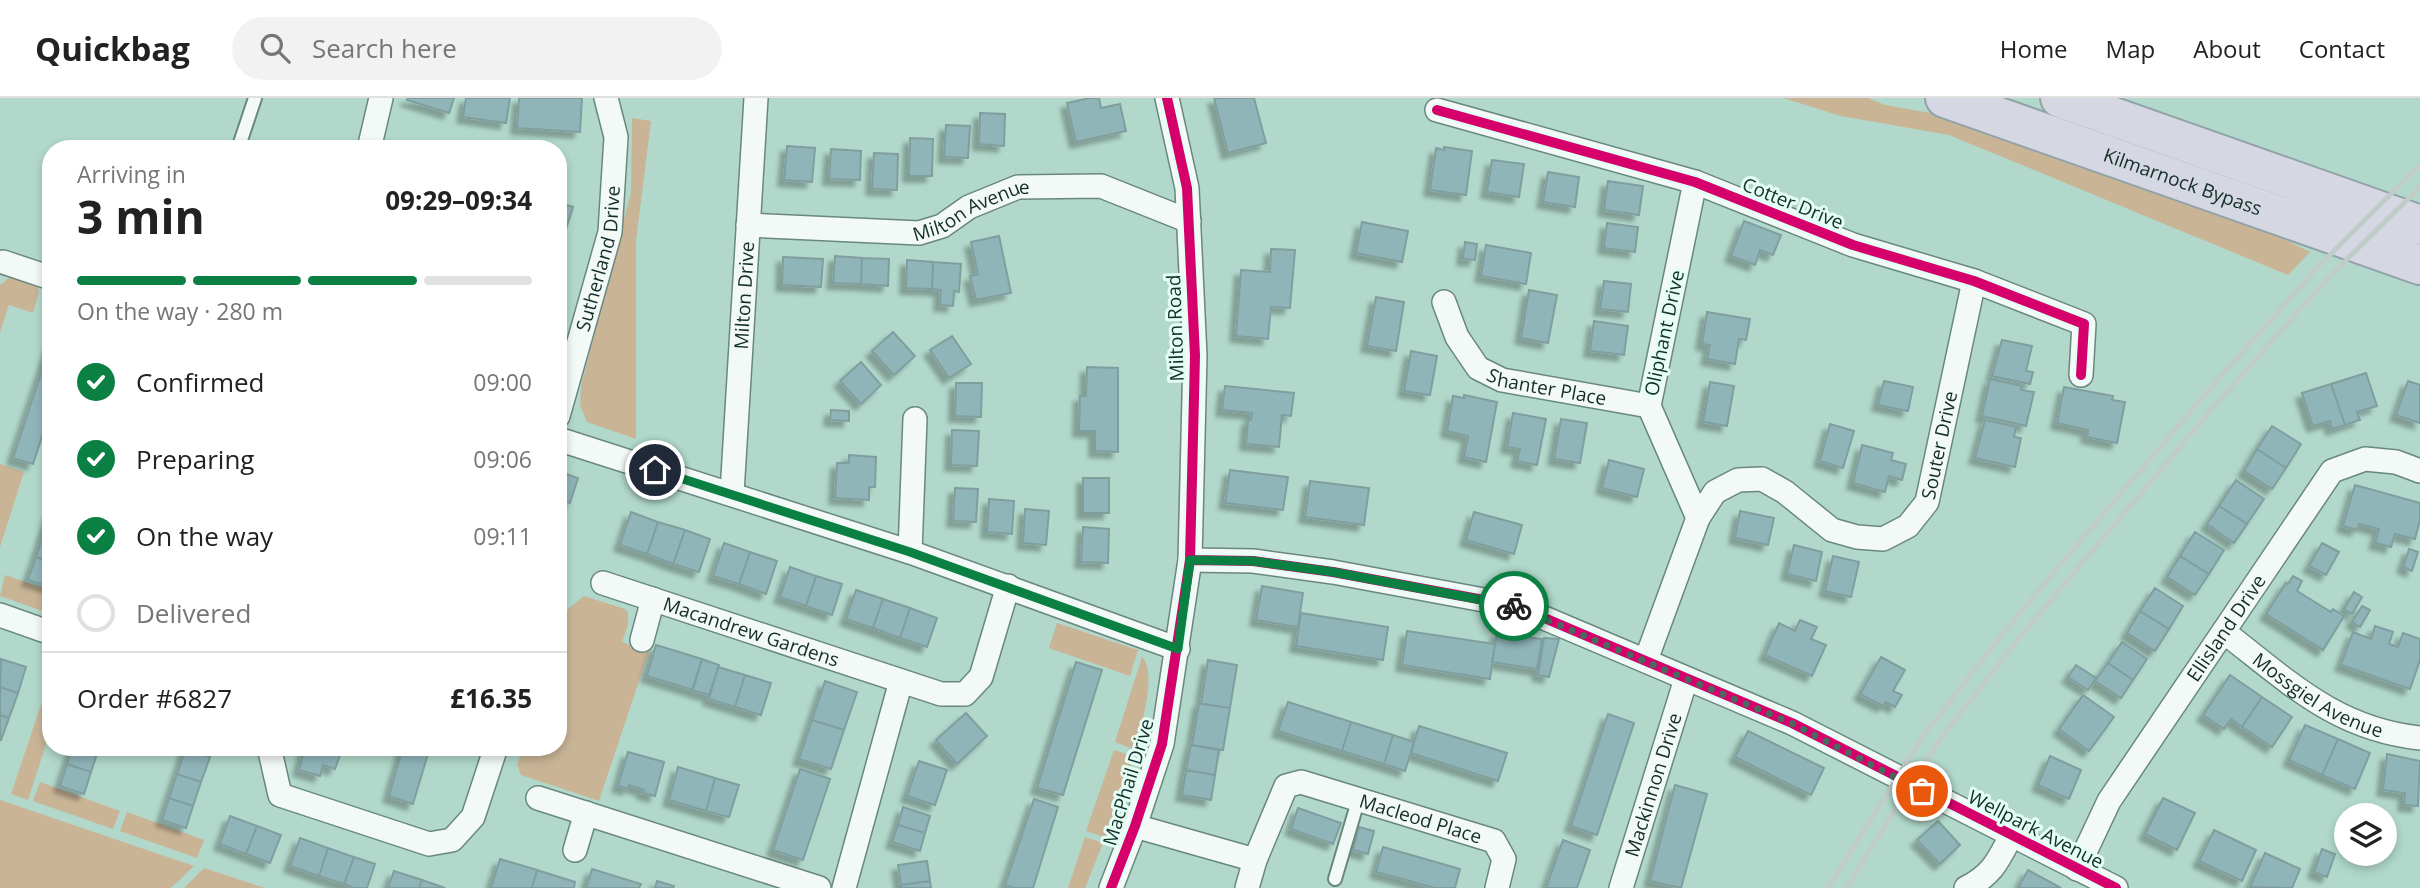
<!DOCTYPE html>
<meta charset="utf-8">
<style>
:root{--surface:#fff;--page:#f2f2f2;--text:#222;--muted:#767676;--line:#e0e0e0;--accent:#0b8043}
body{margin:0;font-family:"Open Sans",sans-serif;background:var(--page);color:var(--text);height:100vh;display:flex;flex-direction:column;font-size:26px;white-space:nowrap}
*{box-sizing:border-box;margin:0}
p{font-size:23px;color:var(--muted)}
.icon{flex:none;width:38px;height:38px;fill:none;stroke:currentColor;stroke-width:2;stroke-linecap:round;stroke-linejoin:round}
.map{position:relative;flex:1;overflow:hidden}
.sheet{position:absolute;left:42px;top:42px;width:525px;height:616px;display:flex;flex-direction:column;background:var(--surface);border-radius:28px;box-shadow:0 4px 10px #0003}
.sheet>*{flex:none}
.controls{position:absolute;left:2334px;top:705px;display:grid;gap:14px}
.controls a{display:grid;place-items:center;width:63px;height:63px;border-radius:50%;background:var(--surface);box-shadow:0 4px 10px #0003;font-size:35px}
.pin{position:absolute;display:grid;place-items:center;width:60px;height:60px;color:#fff;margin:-30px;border:4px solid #fff;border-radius:50%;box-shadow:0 2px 7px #0007}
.courier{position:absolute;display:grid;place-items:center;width:70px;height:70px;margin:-35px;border:5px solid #0b8043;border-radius:50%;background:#fff;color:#222;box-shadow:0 2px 9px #0007}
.overview em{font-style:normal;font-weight:700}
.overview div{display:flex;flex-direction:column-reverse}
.overview{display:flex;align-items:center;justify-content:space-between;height:119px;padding:0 35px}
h1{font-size:46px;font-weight:700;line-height:52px}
.bar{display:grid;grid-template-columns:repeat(4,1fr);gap:10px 7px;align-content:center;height:84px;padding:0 35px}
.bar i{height:9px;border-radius:5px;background:var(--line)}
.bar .active{background:var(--accent)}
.bar p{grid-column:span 4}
.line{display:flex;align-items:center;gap:18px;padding:0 35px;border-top:2px solid var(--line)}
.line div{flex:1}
ol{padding:0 35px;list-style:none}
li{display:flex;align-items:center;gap:21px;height:77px}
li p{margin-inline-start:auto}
li .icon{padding:7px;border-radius:50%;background:var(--accent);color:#fff;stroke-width:4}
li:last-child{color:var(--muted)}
li i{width:38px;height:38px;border:4px solid var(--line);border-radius:50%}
header{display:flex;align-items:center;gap:42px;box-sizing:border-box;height:98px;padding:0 35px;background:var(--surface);border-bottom:2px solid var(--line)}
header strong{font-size:33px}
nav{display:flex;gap:38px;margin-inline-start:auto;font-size:24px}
.search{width:490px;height:63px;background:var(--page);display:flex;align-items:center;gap:18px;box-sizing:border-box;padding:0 24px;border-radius:38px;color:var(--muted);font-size:26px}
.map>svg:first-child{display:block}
</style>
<header>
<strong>Quickbag</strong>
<div class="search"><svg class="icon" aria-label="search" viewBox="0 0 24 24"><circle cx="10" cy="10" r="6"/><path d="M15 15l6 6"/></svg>Search here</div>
<nav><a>Home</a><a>Map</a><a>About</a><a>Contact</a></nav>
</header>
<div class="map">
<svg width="2420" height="790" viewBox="0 0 2420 790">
<defs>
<filter id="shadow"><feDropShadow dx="-6" dy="6" stdDeviation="2" flood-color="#0004"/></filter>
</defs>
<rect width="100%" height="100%" fill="#b1d8cb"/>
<path fill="#c9b496" d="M1783,0H1868L1885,7L1971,22L2199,100L2310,154L2288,177L1949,37L1841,18Z
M632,20L651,23L636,142V341L587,324L580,307L581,288L631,94Z
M14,175L36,180L39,194L33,215L9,207L0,234V186H2Z
M0,366L24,374L0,449Z
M5,477L51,493V516L0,498Z
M584,498L625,511L628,515V527L622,544L649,553L599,703L521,677L517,667L523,649H558V542L568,511Z
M1057,525L1138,552L1130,578L1049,550Z
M1142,559C1158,576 1140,630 1135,652L1115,644Z
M51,577V631L28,702L11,696Z
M1114,652L1134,659L1107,740L1086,733Z
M40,684L120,713L113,731L33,703Z
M0,702L194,768L171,790H0Z
M127,714L204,742L197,760L120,733Z
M1085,739L1103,745L1085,790H1068Z
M204,770L265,790H184Z"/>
<path fill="#90b5b9" stroke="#819e9e" stroke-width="2" filter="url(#shadow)" d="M408,0H454L449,15L407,2Z
M466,0H510L506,25L463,19Z
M519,0H582L580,34L517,30Z
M1090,0H1099L1101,10L1120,6L1126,33L1076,44L1067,5Z
M1214,0H1254L1266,45L1228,55Z
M980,15L1005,16L1004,48L979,46Z
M946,27L970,28L968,60L944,59Z
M910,40L933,41L932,78H909Z
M787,48L815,50L812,84L784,82Z
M1444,49L1472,53L1466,97L1430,92L1436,50L1444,52Z
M831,51L861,53L860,82L829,81Z
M874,55L898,56L897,92L872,91Z
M1492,62L1524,66L1519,99L1487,94Z
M1548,74L1579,79L1575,109L1543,104Z
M1608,83L1643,88L1639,117L1604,112Z
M558,104L573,109L562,144L558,143Z
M1744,123L1781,137L1773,157L1760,152L1755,167L1731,158Z
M1362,124L1408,133L1402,164L1356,155Z
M1607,125L1638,129L1635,154L1604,150Z
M999,138L1011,195L976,202L970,178L978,176L971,144Z
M1465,144L1477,146L1475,162L1463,161Z
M1486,147L1531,155L1526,186L1481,178Z
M1271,151L1295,152L1290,210L1271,209L1268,241L1236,238L1241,172L1270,174Z
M835,158L862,160L861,186L833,185Z
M783,159L823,161L821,189L782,187Z
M862,160L889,161L888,188L861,186Z
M907,162L933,164L932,191L906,190Z
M933,164L961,166L959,194L954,193L953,208L940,207L941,192L932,191Z
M1604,183L1631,186L1628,214L1600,211Z
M1529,192L1557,197L1548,245L1521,240Z
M1376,199L1404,204L1396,253L1367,248Z
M1707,214L1750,221L1746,242L1739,241L1735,266L1707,261L1710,247L1702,246Z
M1594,223L1628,228L1624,257L1590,253Z
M893,234L915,258L894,277L872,253Z
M952,238L971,266L949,280L930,252Z
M2002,242L2032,248L2026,273L2033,274L2030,286L1992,278Z
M51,245V311L33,366L13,360Z
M1411,253L1437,258L1430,297L1404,293Z
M861,264L881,287L861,306L840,283Z
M1087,269L1118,270V354L1095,353V333H1079L1080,298H1086Z
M2366,275L2377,308L2357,314L2360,322L2345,327L2331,286Z
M1990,281L2022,288L2021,292L2034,294L2026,328L1982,318Z
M1884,283L1913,289L1908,313L1878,307Z
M2408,283L2420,287V325L2396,317Z
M1710,284L1734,288L1727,328L1703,324Z
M956,285H982L981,319L955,318Z
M2331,286L2345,327L2332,331L2330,323L2313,328L2302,295Z
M1225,288L1294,295L1291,318L1282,317L1279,349L1246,346L1248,322H1251L1252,315L1222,312Z
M2064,289L2113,298L2112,302L2125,304L2117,345L2087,339L2088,332L2057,325Z
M1464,297L1497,304L1486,364L1464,359L1468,338L1447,333L1453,298L1464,300Z
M831,312L849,313V323L830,322Z
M1513,315L1546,321L1537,367L1517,363L1520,351L1507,349Z
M1561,321L1587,325L1580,365L1554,361Z
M1985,322L2016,329L2014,339L2021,340L2015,369L1975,360Z
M1830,326L1854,333L1843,370L1820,363Z
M2272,328L2301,346L2286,370L2257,351Z
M952,332L979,333L977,368L951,367Z
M1862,347L1893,355L1891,362L1906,366L1902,382L1889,378L1885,394L1853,385Z
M2257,351L2286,370L2272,391L2244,373Z
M849,357L876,359L875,389H869V402L835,400L837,365H849Z
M1609,362L1644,371L1637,399L1602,390Z
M1230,372L1288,379L1283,412L1225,405Z
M558,373L578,380L570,405L558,401Z
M1083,380H1109V415H1083Z
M2236,382L2264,401L2247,426L2219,408Z
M1310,383L1369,390L1364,427L1305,419Z
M2355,387L2420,405V422L2415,441L2395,436L2391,449L2375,445L2379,431L2359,426L2357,432L2343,428Z
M955,390L978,391L976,424L953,423Z
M989,401L1014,403L1012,436L987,434Z
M2219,408L2247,426L2234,445L2207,426Z
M51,411V436L44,434Z
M1025,411L1049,413L1046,447L1023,445Z
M1740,413L1774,420L1768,447L1735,440Z
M631,414L658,424L647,456L620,447Z
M1474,414L1522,427L1514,456L1466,442Z
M658,424L685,432L673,466L647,456Z
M1083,429L1109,431L1108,465L1081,464Z
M685,432L710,441L699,474L673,466Z
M44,434L51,436V464L36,459Z
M2195,434L2224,452L2209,476L2180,458Z
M724,445L750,454L739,486L713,478Z
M2322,445L2339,454L2326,477L2309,468Z
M1794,447L1822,454L1816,483L1787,476Z
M2409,451L2418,454L2412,473L2403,469Z
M750,454L777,463L766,496L739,486Z
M1833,458L1859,464L1851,499L1825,493Z
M2180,458L2209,476L2195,497L2167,479Z
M36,459L51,464V489L28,482Z
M790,469L816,478L806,508L780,499Z
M816,478L842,486L832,517L806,508Z
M2293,478L2302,483L2297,493L2331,514L2333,511L2344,518L2323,552L2266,516L2286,485L2288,486Z
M1262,488L1303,495L1298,529L1256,522Z
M2155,490L2183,508L2169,531L2140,513Z
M856,492L883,501L873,530L846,521Z
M2354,494L2362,499L2352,516L2344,511Z
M883,501L910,510L900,540L873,530Z
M2362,508L2370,512L2360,529L2352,524Z
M910,510L937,520L927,549L900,540Z
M2140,513L2169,531L2155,553L2127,535Z
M1301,515L1388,529L1383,562L1296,548Z
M1800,522L1817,529L1811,541L1826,547L1812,578L1765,557L1779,525L1795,533Z
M2375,528L2393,534L2389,546L2398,549L2403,535L2420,541V562L2410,591L2341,567L2353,534L2371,541Z
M1407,533L1495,546L1490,581L1402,567Z
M1497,535L1542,541L1537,571L1492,564Z
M1544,540L1559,541L1549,579L1538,577Z
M2122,544L2147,561L2133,582L2108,565Z
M656,547L702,561L693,592L647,578Z
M1881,559L1905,572L1893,593L1902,597L1895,609L1886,604L1883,608L1860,596Z
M1,561L26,569L18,595L0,589Z
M702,561L719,567L709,597L692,592Z
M1208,562L1237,567L1230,610L1201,606Z
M1076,564L1102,572L1063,697L1037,690Z
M2108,565L2133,582L2121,600L2095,583Z
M2076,567L2096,580L2088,592L2068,579Z
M718,569L745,577L735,609L709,601Z
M745,577L771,585L761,617L735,609Z
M2230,577L2262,599L2242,629L2231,621L2224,631L2203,617Z
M825,583L857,594L844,632L812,622Z
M0,589L18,595L9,620L0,617Z
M2083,597L2114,619L2089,653L2059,631Z
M2262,599L2292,619L2272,649L2242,629Z
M1288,604L1351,624L1342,653L1278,633Z
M1199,605L1230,610L1223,652L1192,647Z
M966,615L987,638L957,666L936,642Z
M1608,616L1634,625L1597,737L1571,728Z
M0,617L9,620L1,642H0Z
M812,622L844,632L831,671L799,661Z
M1351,624L1393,637L1384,666L1342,653Z
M2305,627L2338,641L2322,677L2289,662Z
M1419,628L1507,655L1498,683L1411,655Z
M1748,633L1824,670L1811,697L1735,659Z
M1393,637L1414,644L1405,673L1384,666Z
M2338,641L2370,655L2355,691L2322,677Z
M1191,647L1219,652L1215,677L1186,672Z
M73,649L99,650L91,674L67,666Z
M187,649H213L210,659Z
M305,649H332L331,654L340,657L335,671L323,667L320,678L299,672Z
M403,649H430L413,706L389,698Z
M186,650L210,659L201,684L177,676Z
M628,654L664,664L655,698L643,695L644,692L629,687L628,691L618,688Z
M2387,656L2420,663L2418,708L2404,707L2405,695L2383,692Z
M2050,658L2081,672L2069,701L2038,687Z
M919,663L947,672L935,707L907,698Z
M67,666L91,674L84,696L60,688Z
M678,669L715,680L706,713L669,702Z
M800,671L830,681L803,762L773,752Z
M1186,672L1215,677L1211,702L1182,697Z
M177,676L201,684L193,708L169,700Z
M715,680L739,687L729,719L706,713Z
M1675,687L1707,696L1681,790L1650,783Z
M169,700L193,708L186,730L162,722Z
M2163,700L2195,715L2177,752L2145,736Z
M1034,701L1058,709L1033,790H1014L1005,787Z
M903,709L930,718L925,735L898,727Z
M1298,710L1341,725L1333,746L1291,731Z
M230,718L257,728L246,756L220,746Z
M1938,723L1960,747L1940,766L1917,742Z
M898,727L925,735L920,753L892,744Z
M257,728L281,737L270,765L246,756Z
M1359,729L1374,733L1368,756L1353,752Z
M2214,732L2256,752L2242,783L2199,763Z
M300,740L328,750L319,778L290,768Z
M1563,742L1590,752L1577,790H1546Z
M1383,749L1460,771L1455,790H1435L1376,774Z
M328,750L354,759L344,786L319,778Z
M2322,751L2335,756L2327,779L2314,774Z
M2265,755L2300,771L2292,790L2250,789Z
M354,759L375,766L367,790H354L344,786Z
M500,761L537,772L532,790H491Z
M927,763L930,783L901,787L898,767Z
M592,771L641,786L639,790H586Z
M537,772L575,784L574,790H532Z
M2028,772L2061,790H2018Z
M394,773L422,782L419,790H388Z
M422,782L445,790H419Z
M657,783L674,788L673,790H655Z
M930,783L931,790H901V787Z"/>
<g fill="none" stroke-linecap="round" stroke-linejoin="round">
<defs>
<path id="lane" d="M238,51L255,0
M1335,781L1358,703"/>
<g id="street">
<path d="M1437,12L1695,84L1853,147L1974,183L2084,226L2081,277"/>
<path d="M369,51L381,0"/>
<path d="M1695,84L1649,308L1698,420"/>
<path id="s1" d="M748,127L919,135L942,128L969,109L1018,89L1101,88L1189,123"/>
<path d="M3,164L51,180"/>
<path id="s2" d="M1444,204L1457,239L1478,270L1502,282L1649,308"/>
<path id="s3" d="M558,318L610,134L616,39L606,0"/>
<path d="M558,341L910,454L1178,551"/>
<path id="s4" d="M732,395L756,0"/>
<path d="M910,454L915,321"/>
<path d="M1190,462L1253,463L1333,474L1516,508L1792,625L2116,790"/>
<path id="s5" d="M603,485L941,596H965L981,579L1008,488"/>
<path d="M0,517L51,535"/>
<path id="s6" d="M2224,534C2288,583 2335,631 2420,640"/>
<path d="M642,542L653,501"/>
<path id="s7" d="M1646,562L1698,420L1715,394L1738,382L1762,381L1785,394L1832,432L1857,439L1883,441L1908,428L1927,404L1974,183"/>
<path d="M269,649L280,697L429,746L452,742L473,719L496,649"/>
<path d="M538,700L819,790"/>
<path d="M1135,728L1255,762"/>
<path d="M575,752L586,715"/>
<path id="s8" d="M2077,771L2109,703L2332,373L2365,361L2396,364L2420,373"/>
<path d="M844,790L901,583"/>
<path d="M1111,790L1135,728L1162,646L1190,462L1195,258L1187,90L1167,0"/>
<path id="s9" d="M1247,790L1255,762L1286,688L1301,684L1494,743L1504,761L1497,790"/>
<path id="s10" d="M1621,790L1686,581"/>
<path d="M1966,790C1992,777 1998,763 2011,738"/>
</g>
<g id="highway">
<path id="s11" d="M1945,0L2420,167"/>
<path d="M2060,0L2420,127"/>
</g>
</defs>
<use href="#lane" stroke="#68887f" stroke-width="16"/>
<use href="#street" stroke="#68887f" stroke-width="26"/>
<use href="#highway" stroke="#91a2a8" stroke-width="42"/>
<use href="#lane" stroke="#f3f9f7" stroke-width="12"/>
<use href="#street" stroke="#f3f9f7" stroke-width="23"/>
<use href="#highway" stroke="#d5d7e2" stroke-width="38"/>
<path stroke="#c0ccc8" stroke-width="5" d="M1828,790L1923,638L2007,530L2200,302L2316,171L2420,67
M1846,790L1936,647L2019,540L2211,312L2327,181L2420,89"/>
<defs>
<path id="cycleway" d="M1437,12L1695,84L1853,147L1974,183L2084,226L2081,277
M1190,462L1253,463L1333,474L1516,508L1792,625L2116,790
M1111,790L1135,728L1162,646L1190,462L1195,258L1187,90L1167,0"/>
</defs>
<use href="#cycleway" stroke="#e4fef5" stroke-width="15"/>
<use href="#cycleway" stroke="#d6006c" stroke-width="10"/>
</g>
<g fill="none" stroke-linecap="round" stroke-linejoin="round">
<path stroke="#4a6a60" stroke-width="7" stroke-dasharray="0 12.6" d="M1514,508L1791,625L1922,693"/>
<path stroke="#0b8043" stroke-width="9" d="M655,372L910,454L1178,551L1190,462L1253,463L1333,474L1514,508"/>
</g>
<g text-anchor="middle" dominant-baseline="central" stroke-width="6" stroke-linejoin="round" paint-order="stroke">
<g font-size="19" fill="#132f27" stroke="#e4fef5">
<text stroke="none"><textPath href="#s11" startOffset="252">Kilmarnock Bypass</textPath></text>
<text transform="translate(1793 105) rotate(22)">Cotter Drive</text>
<text stroke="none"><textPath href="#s1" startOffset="229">Milton Avenue</textPath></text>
<text stroke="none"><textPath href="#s3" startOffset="163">Sutherland Drive</textPath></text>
<text stroke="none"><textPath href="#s4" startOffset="198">Milton Drive</textPath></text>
<text transform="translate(1175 230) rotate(-92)">Milton Road</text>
<text transform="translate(1664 235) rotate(-78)">Oliphant Drive</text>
<text stroke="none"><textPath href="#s2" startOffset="147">Shanter Place</textPath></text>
<text stroke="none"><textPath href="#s7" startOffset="488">Souter Drive</textPath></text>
<text stroke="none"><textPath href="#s8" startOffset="284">Ellisland Drive</textPath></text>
<text stroke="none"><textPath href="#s5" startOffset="156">Macandrew Gardens</textPath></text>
<text stroke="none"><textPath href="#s6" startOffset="114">Mossgiel Avenue</textPath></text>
<text transform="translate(1128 684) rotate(-73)">MacPhail Drive</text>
<text stroke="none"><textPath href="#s10" startOffset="108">Mackinnon Drive</textPath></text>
<text stroke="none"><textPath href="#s9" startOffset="250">Macleod Place</textPath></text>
<text transform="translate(2036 731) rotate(27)">Wellpark Avenue</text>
</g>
</g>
</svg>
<div class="controls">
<a><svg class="icon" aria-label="layers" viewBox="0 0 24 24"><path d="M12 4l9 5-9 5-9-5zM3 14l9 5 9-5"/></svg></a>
</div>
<div class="pin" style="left:1922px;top:693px;background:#ea580c"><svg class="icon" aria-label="bag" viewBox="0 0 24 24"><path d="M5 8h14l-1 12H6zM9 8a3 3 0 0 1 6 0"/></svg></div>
<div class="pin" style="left:655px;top:372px;background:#1f2937"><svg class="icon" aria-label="home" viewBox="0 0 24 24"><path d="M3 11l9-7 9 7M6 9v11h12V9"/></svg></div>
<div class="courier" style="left:1514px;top:508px"><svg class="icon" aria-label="bike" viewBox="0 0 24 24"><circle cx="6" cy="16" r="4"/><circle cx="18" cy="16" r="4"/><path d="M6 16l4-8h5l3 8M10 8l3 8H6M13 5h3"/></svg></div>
<section class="sheet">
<div class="overview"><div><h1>3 min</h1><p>Arriving in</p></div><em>09:29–09:34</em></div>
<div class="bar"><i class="active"></i><i class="active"></i><i class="active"></i><i></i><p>On the way · 280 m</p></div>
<ol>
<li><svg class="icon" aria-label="check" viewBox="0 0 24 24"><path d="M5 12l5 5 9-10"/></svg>Confirmed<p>09:00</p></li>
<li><svg class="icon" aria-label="check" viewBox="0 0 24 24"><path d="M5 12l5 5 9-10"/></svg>Preparing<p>09:06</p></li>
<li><svg class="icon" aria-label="check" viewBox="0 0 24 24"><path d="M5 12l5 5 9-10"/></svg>On the way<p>09:11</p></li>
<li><i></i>Delivered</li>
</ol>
<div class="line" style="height:91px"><div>Order #6827</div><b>£16.35</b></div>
</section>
</div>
